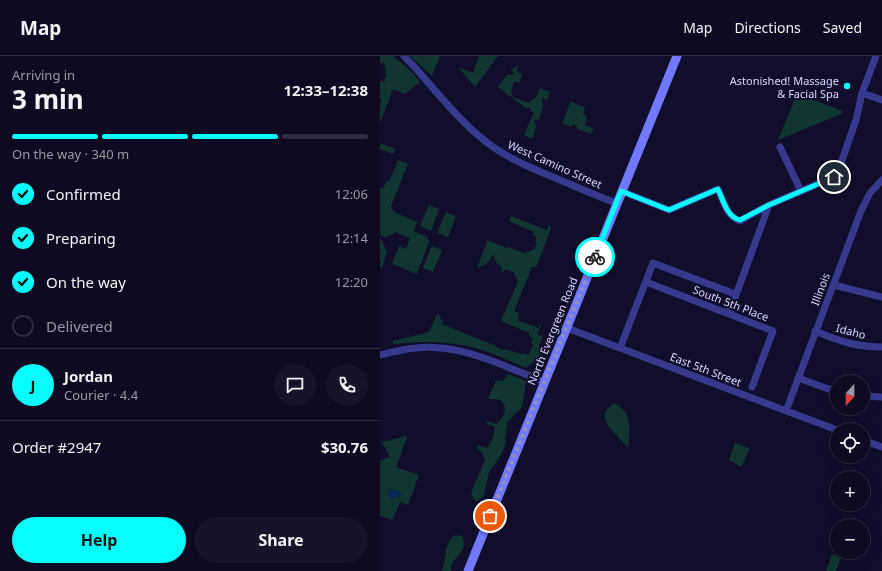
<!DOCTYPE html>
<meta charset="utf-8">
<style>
:root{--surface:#0d0a21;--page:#16132a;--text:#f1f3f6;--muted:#9a9aa5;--line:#2d2b3f;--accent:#05fdff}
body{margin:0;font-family:"Noto Sans",sans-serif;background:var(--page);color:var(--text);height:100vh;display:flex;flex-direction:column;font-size:15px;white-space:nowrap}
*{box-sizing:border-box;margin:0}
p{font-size:13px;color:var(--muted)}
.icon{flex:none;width:22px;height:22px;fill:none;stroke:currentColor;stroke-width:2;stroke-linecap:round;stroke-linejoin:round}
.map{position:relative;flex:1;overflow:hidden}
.details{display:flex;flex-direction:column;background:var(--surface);width:380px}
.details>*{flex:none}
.needle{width:26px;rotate:201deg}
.buttons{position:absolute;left:450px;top:319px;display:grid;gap:8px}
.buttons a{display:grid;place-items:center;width:40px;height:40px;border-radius:50%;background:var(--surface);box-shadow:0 4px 16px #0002,0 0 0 1px var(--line);font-size:20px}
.pin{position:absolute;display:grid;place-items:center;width:34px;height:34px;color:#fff;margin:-17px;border:2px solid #fff;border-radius:50%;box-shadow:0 1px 4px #0007}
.courier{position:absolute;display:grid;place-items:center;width:40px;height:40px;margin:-20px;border:3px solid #05fdff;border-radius:50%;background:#fff;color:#222;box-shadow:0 1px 5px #0007}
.summary em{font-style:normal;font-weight:700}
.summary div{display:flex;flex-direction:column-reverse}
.summary{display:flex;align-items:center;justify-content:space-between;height:68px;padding:0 12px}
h1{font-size:26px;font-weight:700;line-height:30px}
.bar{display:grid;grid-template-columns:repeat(4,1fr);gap:6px 4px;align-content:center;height:48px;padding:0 12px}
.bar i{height:5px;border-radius:3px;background:var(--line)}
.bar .on{background:var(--accent)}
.bar p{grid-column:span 4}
.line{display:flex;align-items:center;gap:10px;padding:0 12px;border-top:1px solid var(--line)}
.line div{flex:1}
.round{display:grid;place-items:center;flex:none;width:42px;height:42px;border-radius:21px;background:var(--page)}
ol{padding:0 12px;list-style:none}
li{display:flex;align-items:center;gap:12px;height:44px}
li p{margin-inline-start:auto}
li .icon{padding:4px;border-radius:50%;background:var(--accent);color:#111;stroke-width:4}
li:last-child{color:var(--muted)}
li i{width:22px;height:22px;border:2px solid var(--line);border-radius:50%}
.action{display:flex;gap:8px;margin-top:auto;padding:8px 12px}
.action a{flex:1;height:46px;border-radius:24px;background:var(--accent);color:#111;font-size:16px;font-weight:700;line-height:46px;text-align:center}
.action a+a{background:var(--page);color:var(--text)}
header{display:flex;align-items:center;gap:24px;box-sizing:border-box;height:56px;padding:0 20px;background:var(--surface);border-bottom:1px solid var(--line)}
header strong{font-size:19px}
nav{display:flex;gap:22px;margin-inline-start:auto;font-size:14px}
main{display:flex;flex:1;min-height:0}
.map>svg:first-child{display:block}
</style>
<header>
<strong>Map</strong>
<nav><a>Map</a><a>Directions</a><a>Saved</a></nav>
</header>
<main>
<section class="details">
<div class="summary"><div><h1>3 min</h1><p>Arriving in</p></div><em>12:33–12:38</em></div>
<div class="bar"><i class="on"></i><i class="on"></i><i class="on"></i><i></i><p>On the way · 340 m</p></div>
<ol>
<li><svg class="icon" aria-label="check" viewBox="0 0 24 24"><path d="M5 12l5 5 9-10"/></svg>Confirmed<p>12:06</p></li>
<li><svg class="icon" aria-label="check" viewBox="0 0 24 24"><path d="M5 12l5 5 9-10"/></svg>Preparing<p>12:14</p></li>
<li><svg class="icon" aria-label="check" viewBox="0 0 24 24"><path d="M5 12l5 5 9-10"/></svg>On the way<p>12:20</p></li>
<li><i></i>Delivered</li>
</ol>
<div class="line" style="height:72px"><b class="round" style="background:var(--accent);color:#111">J</b><div><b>Jordan</b><p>Courier · 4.4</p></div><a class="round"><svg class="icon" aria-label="chat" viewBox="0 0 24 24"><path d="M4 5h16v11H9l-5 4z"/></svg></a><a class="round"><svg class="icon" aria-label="phone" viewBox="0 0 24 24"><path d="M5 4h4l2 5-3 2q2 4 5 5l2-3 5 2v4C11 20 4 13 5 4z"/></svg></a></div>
<div class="line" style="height:52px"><div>Order #2947</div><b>$30.76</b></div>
<div class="action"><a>Help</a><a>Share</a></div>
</section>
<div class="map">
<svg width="502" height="515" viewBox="0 0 502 515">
<rect width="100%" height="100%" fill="#110e2c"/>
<path fill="#113631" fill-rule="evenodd" d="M0,0H13L31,15L40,26L25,38L13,33L0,67V48L2,44L0,43V27L1,25L4,26L7,18L5,17L6,12L4,11L5,8L0,6Z
M30,0H60L52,20Z
M99,0H118L95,31L78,11L93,17Z
M139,9L136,15L142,18L139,27L135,25C132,29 130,37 133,41L149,47L157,40L160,32L170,36L167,44L163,42L162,43L163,51L159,63L155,64L154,68L156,69L152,83L144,79L154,57L151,55L150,51L146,52L118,31L127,19H132L134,17L131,14Z
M417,38L463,55L461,58L398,84Z
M192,46L204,51L205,53L203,58L206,59L207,63L205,69L214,73L211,78L197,73V70L193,68L191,71L182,67L190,47Z
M0,87L15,93L13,98L0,93Z
M18,104L28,108L11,150L14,156L37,166L34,175L47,181L49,186L37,218L12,208L19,190L26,193L30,182L15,176L13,178L5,181L0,179V131L3,132L6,126L10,124Z
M49,149L59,153L51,175L40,170Z
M66,156L76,160L68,181L57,177Z
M131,160L167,174L169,169L171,172L157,209L156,211H152L134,255L139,257L138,264L158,272L160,268L161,269L157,278L163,281L159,289L161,296L160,302L148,310L147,312C129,305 111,296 92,291C66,285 40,285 13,288V285L49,276L57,258L61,260L60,263L63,265L62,268L116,290V291L123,294L124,293L141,298L142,297L149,299L153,288L151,287L153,282L149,280L150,277L121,265L138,225L136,224L137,221L134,220L135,217L125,213L123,216L121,215L122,212L116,206L113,198L108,207L97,212L107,186V184L126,192L128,191L146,198L147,195L150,196L151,194H154L157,186L155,185L157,180L153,179L154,176L129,165Z
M0,181L7,196L2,211H0Z
M52,190L62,194L53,216L43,212Z
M128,318L146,325L142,351L127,366L125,389L120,400L109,416L104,440L97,445L94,444L91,437L105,404L103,398L97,392L98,389L106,392L108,391L113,382L115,371L107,368V365L116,368C126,362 130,344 115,343C113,343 111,343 108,343L116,325L124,324Z
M234,347C252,355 250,374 248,391C241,384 221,366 225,357C226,353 231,350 234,347Z
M27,380L17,410L18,412L39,419L28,449L20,446L12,464L0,460V405L10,401L2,386ZM12,433L22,437L20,442L15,440H8L9,434Z
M355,387L369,392L368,396L361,411L349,404Z
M75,479L82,480C90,497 70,501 71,515H62C66,503 64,487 75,479Z
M452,498L461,502L456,515H446Z"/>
<path fill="#082951" d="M12,433L22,437L20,442L15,440V441H13L12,444L10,443L8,440L9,434Z"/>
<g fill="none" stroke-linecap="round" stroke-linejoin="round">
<path stroke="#353a8f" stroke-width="7" d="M24,0C50,26 71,57 99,80C123,101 151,112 180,124C199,132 217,140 236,147
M482,37L502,44
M400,91L421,135
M241,135L289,154L338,133C343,144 347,161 360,165L389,149
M266,226L393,275L372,331
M454,229L502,241
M349,258L389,149L454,121L460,110L476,64L482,37L496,0
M187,272L457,374
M435,275C459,285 476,291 502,291
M240,292L273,207L355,238
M0,299C12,296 24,293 36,292C81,287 125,311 165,326
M418,322L457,336
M483,340L502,341
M406,355L481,155L490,137L502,124
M483,384L502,391"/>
<path stroke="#7079ff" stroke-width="9" d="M88,515L297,0"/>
</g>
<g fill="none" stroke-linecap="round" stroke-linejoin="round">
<path stroke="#9492b5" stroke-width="4" stroke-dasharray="0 7.2" d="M110,460L215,201"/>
<path stroke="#05fdff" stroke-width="5" d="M215,201L241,135L289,154L338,133C343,144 347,161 360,164L389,149L454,121"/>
</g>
<circle fill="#05fdff" stroke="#110e2c" stroke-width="1.5" cx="467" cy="30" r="4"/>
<g text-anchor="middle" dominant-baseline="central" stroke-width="4" stroke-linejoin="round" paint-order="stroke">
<g font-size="11" fill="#dad9ff" stroke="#110e2c" text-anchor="end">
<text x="459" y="24">Astonished! Massage<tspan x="459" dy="13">&amp; Facial Spa</tspan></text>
</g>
<g font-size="11" fill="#dad9ff" stroke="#110e2c">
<text transform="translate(175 108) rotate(24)">West Camino Street</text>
<text transform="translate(440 233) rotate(-69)">Illinois</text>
<text transform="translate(351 247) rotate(21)">South 5th Place</text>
<text transform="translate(172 275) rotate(-68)">North Evergreen Road</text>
<text transform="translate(471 275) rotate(15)">Idaho</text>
<text transform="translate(326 313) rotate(21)">East 5th Street</text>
</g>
</g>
</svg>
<div class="buttons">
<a><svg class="needle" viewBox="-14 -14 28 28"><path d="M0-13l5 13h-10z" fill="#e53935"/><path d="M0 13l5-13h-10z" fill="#9a9aa5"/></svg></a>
<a><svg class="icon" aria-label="locate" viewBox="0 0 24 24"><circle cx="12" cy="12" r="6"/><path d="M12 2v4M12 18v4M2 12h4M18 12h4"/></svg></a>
<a>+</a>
<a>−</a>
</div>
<div class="pin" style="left:110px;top:460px;background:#ea580c"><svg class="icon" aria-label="bag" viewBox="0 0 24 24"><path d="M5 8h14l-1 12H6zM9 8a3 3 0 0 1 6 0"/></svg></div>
<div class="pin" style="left:454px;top:121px;background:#1f2937"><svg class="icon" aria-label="home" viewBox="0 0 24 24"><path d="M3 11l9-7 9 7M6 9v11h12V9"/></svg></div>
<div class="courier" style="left:215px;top:201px"><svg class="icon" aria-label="bike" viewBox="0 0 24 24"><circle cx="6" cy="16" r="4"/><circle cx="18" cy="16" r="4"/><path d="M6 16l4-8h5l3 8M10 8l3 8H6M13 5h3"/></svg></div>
</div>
</main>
